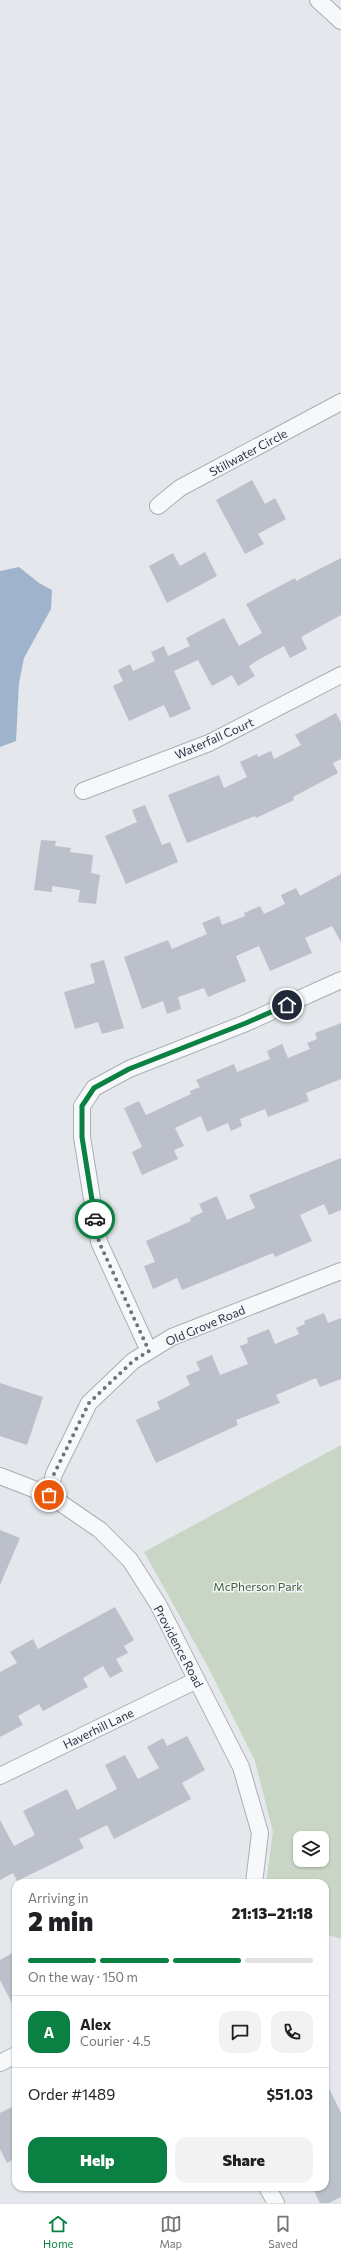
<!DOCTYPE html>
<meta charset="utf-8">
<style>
:root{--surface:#fff;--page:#f2f2f2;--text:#202124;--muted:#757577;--line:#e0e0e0;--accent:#0b8043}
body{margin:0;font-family:Commissioner,sans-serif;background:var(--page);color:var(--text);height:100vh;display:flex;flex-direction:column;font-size:15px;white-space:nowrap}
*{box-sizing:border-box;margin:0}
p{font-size:13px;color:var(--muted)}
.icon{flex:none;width:22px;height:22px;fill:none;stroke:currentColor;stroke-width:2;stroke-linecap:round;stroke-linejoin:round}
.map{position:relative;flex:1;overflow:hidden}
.side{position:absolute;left:12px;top:1879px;width:317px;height:312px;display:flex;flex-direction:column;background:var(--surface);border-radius:12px;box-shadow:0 1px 3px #0004}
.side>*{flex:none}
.buttons{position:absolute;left:293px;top:1831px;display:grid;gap:8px}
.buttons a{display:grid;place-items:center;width:36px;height:36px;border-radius:8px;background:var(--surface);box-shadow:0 1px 3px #0004;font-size:20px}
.pin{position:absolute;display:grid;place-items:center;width:34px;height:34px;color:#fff;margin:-17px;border:2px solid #fff;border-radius:50%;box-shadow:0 1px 4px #0007}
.courier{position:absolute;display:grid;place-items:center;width:40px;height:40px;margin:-20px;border:3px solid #0b8043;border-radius:50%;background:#fff;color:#222;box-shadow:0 1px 5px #0007}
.summary em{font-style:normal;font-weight:800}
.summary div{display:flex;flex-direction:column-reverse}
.summary{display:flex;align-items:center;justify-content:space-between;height:68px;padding:0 16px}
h1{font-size:26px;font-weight:800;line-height:30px}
.bar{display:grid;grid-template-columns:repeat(4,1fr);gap:6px 4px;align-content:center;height:48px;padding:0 16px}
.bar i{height:5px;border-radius:3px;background:var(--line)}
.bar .selected{background:var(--accent)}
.bar p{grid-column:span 4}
.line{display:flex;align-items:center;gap:10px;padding:0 16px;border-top:1px solid var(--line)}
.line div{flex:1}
.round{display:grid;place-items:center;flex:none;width:42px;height:42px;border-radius:12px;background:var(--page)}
.button{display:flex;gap:8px;margin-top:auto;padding:8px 16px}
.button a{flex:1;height:46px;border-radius:12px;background:var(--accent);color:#fff;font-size:16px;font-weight:800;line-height:46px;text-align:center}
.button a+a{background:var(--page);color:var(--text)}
.tabs{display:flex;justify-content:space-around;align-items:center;height:56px;border-top:1px solid var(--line);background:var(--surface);font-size:11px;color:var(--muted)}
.tabs a{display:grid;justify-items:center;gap:2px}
.tabs .selected{color:var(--accent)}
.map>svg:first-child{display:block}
</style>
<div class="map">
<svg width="341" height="2203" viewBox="0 0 341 2203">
<rect width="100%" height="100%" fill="#e4e7ec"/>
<path fill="#c9d6c5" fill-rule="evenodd" d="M341,1445V1939L325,1934V1883H266L273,1832L255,1761L206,1663L144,1552ZM300,1838H322V1860H300Z"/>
<path fill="#9fb4cc" d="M19,567L39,583L52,590L51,609L24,658L19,683L16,741L0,747V571Z"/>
<path fill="#bbc0ca" d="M252,480L265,504L275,498L286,519L258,534L264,544L245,554L216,500Z
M205,552L217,576L167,603L149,566L173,553L180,566Z
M341,558V615L301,637L307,649L290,658L284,646L258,660L249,666L255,676L238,686L232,675L212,686L198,660L174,671L191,709L170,718L164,705L129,721L113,686L123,681L118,670L130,664L133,671L155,661L151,652L164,646L168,656L190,646L186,638L224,618L239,646L262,633L246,604L295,578L296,581Z
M336,713L341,723V759L333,763L338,773L293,797L294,800L256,818L255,816L187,843L168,795L219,775L224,788L247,777L240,762L257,754L258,757L271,751L274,759L301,745L295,735Z
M145,805L162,845L170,842L178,862L126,884L105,836L137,822L132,810Z
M41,840L56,841L55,846L71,848L70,852L93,855L91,873L100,875L96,904L78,902L80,890L52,886V892L34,890Z
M341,874V942L332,926L305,938L312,953L270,971L259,946L236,956L246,981L208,997L204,988L178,997L181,1009L167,1014L163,1001L142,1009L124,957L168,940L172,949L207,934L202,923L219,916L222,925L245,916L244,913L260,906L264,914L285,904L281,895L296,888L300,896Z
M104,960L124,1028L102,1034L98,1022L75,1029L64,992L95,983L90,964Z
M341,1023V1079L306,1093L309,1101L294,1107L268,1117L265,1109L240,1119L242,1126L231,1131L228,1123L207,1132L201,1116L175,1128L184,1146L174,1150L178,1159L142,1175L132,1152L142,1147L124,1108L139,1101L146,1115L191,1094L190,1091L200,1087L196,1080L234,1064L237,1072L270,1059L267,1051L282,1044L288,1058L310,1049L307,1043L317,1039L315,1033Z
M341,1158V1210L329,1215L324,1204L300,1215L312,1241L275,1257L273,1253L182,1290L177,1278L153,1289L144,1266L155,1262L146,1241L191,1221L190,1218L203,1212L199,1204L217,1196L227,1220L255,1208L249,1195Z
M324,1313L328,1323L341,1318V1379L320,1387L316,1378L276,1395L280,1403L236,1420L238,1425L156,1463L136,1420L160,1409L157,1402L190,1385L186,1376L200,1370L196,1362L212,1355L220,1375L248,1364L240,1346L248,1343L247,1338L269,1329L275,1344L299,1334L296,1328L305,1324L304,1321Z
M0,1383L43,1397L27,1445L0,1436Z
M0,1530L20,1538L0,1585Z
M115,1607L134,1640L124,1646L128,1653L116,1659L123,1671L110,1678L103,1666L83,1678L88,1687L43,1711L39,1704L18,1716L23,1725L0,1737V1672L17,1663L10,1652L33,1639L38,1649Z
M187,1736L205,1770L182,1783L191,1799L114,1839L107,1825L79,1839L84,1848L52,1864L17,1881L13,1873L0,1880V1820L14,1846L35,1835L23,1811L67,1789L77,1810L117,1789L105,1765L125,1755L138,1779L159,1768L147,1747L163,1738L167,1746Z
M16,1951V2011L0,1980V1960Z
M325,2080L341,2113V2197L329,2203H320L312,2187H325Z
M16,2105V2158L7,2163L0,2149V2113Z"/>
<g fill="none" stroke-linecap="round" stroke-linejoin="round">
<defs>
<path id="minor" d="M318,0L341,21
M158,506L180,488L341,402
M83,791L209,743L341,675
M149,1351L99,1242L82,1137V1106L94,1088L129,1069L246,1023L341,980
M0,1476L49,1495L100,1530L130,1560L158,1604L241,1767L260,1833L254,1883
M49,1495L54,1474L89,1403L133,1361L172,1337L341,1271
M0,1776L197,1680
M0,2063L16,2055
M267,2187L276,2203"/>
</defs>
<use href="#minor" stroke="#a9aeb7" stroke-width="18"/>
<use href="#minor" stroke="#f7f8fa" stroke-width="16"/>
</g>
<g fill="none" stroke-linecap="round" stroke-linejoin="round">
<path stroke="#6c737f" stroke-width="4" stroke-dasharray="0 7.2" d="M49,1495L54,1474L89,1403L133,1361L149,1351L99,1242L95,1219"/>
<path stroke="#0b8043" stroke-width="5" d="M95,1219L82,1137V1106L94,1088L129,1069L246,1023L287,1005"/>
</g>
<g text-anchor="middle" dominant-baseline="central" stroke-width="3" stroke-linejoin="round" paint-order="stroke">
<g font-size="12" fill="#2b3445" stroke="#f4f6f9">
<text transform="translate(248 452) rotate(-28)">Stillwater Circle</text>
<text transform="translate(214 738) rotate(-24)">Waterfall Court</text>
<text transform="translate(205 1325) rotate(-23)">Old Grove Road</text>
<text transform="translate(179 1646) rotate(62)">Providence Road</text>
<text transform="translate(98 1728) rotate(-26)">Haverhill Lane</text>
</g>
<g font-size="12" fill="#3f6138" stroke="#f4f6f9">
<text x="258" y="1586">McPherson Park</text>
</g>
</g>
</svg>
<div class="buttons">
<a><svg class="icon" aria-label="layers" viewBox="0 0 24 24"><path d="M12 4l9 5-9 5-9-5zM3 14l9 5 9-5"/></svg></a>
</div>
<div class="pin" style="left:49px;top:1495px;background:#ea580c"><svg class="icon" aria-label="bag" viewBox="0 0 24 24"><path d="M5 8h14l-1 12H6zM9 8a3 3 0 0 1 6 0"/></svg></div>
<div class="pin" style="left:287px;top:1005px;background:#1f2937"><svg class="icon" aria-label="home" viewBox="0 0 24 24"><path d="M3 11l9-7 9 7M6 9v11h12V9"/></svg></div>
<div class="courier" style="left:95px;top:1219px"><svg class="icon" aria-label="car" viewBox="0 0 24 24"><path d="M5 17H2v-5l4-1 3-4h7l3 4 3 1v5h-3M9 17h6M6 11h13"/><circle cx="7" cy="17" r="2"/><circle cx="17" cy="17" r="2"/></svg></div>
<section class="side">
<div class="summary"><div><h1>2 min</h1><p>Arriving in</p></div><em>21:13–21:18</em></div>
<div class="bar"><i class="selected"></i><i class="selected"></i><i class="selected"></i><i></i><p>On the way · 150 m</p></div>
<div class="line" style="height:72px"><b class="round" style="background:var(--accent);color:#fff">A</b><div><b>Alex</b><p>Courier · 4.5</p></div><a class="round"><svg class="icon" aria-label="chat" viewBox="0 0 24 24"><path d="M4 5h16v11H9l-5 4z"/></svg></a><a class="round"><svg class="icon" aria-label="phone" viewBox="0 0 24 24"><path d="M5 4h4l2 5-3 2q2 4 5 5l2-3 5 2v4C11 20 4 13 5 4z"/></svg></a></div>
<div class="line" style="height:52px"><div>Order #1489</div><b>$51.03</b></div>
<div class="button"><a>Help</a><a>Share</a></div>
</section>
</div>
<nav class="tabs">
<a class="selected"><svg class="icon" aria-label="home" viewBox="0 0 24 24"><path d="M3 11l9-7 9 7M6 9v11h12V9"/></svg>Home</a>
<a><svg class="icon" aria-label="map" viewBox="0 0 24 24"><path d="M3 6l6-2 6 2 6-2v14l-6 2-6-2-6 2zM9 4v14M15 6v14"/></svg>Map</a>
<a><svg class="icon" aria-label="saved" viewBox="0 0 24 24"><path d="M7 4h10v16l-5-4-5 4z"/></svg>Saved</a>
</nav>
